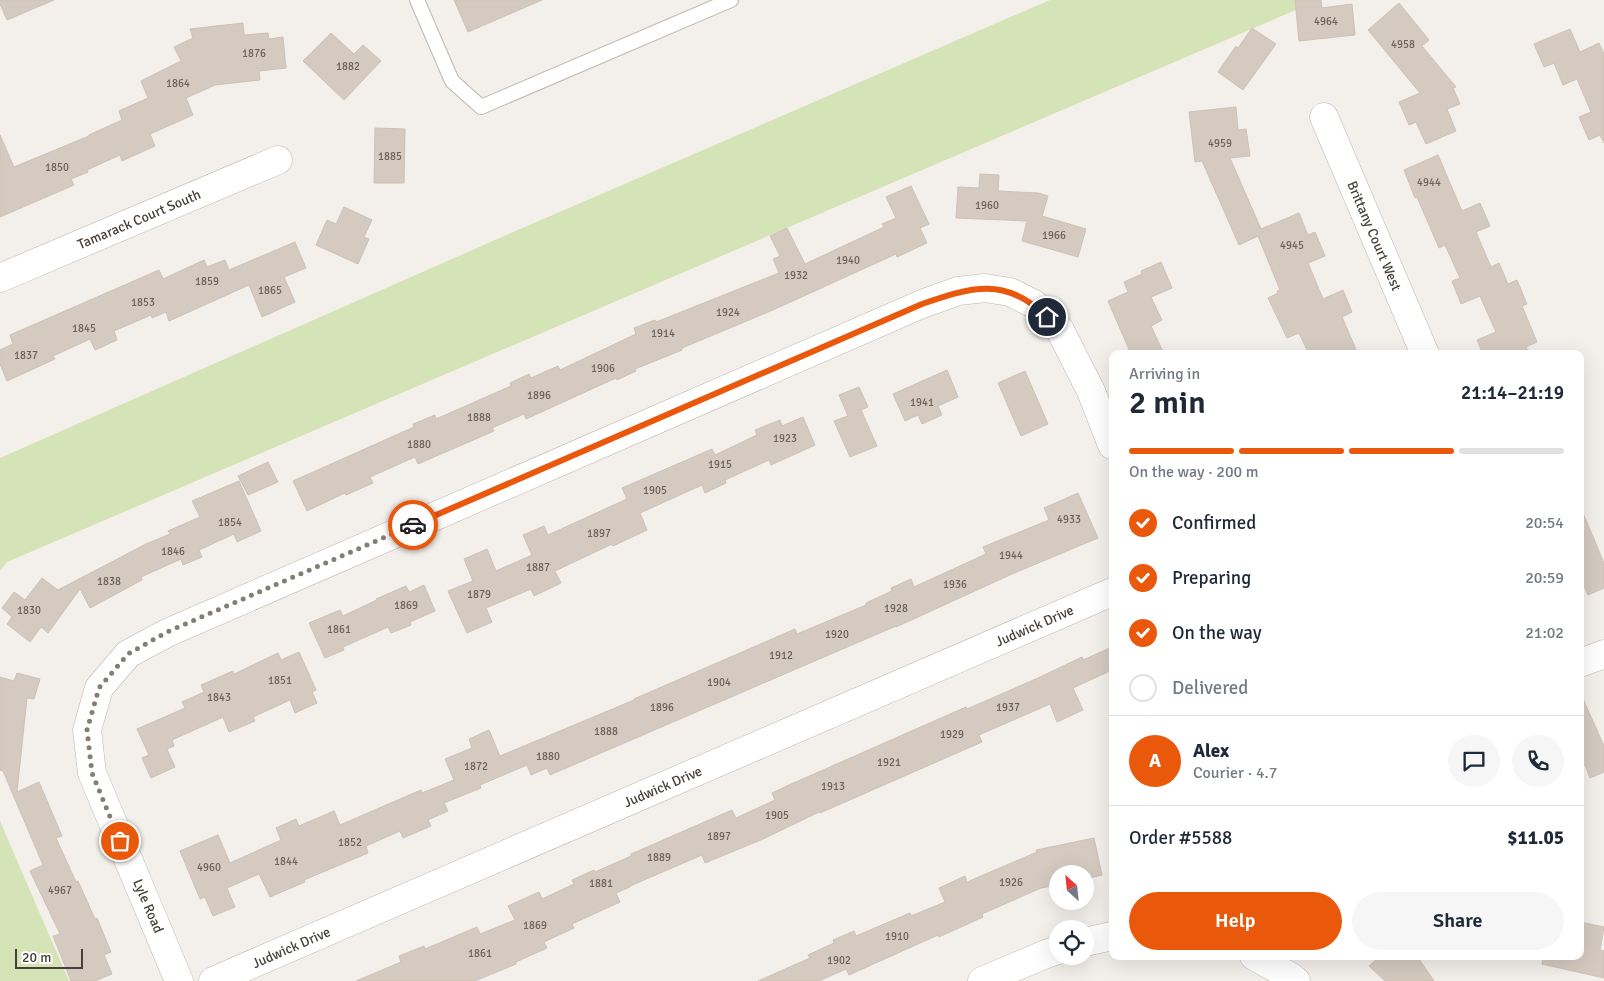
<!DOCTYPE html>
<meta charset="utf-8">
<style>
:root{--surface:#fff;--page:#f6f6f7;--text:#1f2937;--muted:#747a83;--line:#e0e1e3;--accent:#ea580c}
body{margin:0;font-family:Signika,sans-serif;background:var(--page);color:var(--text);height:100vh;display:flex;flex-direction:column;font-size:19px;white-space:nowrap}
*{box-sizing:border-box;margin:0}
p{font-size:16px;color:var(--muted)}
.icon{flex:none;width:28px;height:28px;fill:none;stroke:currentColor;stroke-width:2;stroke-linecap:round;stroke-linejoin:round}
.map{position:relative;flex:1;overflow:hidden}
.sheet{position:absolute;left:1109px;top:350px;width:475px;height:610px;display:flex;flex-direction:column;background:var(--surface);border-radius:10px;box-shadow:0 5px 20px #0002}
.sheet>*{flex:none}
.needle{width:32px;rotate:333deg}
.fabs{position:absolute;left:1049px;top:865px;display:grid;gap:10px}
.fabs a{display:grid;place-items:center;width:45px;height:45px;border-radius:50%;background:var(--surface);box-shadow:0 5px 20px #0002;font-size:25px}
.scale{position:absolute;left:15px;bottom:12px;width:68px;box-sizing:border-box;padding-left:5px;border:2px solid #473f38;border-top:0;font-size:14px;line-height:18px;white-space:nowrap;color:#473f38;-webkit-text-stroke:4px #fff;paint-order:stroke}
.pin{position:absolute;display:grid;place-items:center;width:42px;height:42px;color:#fff;margin:-21px;border:2px solid #fff;border-radius:50%;box-shadow:0 1px 5px #0007}
.courier{position:absolute;display:grid;place-items:center;width:50px;height:50px;margin:-25px;border:4px solid #ea580c;border-radius:50%;background:#fff;color:#222;box-shadow:0 1px 6px #0007}
.head em{font-style:normal;font-weight:600}
.head div{display:flex;flex-direction:column-reverse}
.head{display:flex;align-items:center;justify-content:space-between;height:85px;padding:0 20px}
h1{font-size:32px;font-weight:600;line-height:38px}
.bar{display:grid;grid-template-columns:repeat(4,1fr);gap:8px 5px;align-content:center;height:60px;padding:0 20px}
.bar i{height:6px;border-radius:4px;background:var(--line)}
.bar .active{background:var(--accent)}
.bar p{grid-column:span 4}
.line{display:flex;align-items:center;gap:12px;padding:0 20px;border-top:1px solid var(--line)}
.line div{flex:1}
.round{display:grid;place-items:center;flex:none;width:52px;height:52px;border-radius:26px;background:var(--page)}
ol{padding:0 20px;list-style:none}
li{display:flex;align-items:center;gap:15px;height:55px}
li p{margin-inline-start:auto}
li .icon{padding:5px;border-radius:50%;background:var(--accent);color:#fff;stroke-width:4}
li:last-child{color:var(--muted)}
li i{width:28px;height:28px;border:2px solid var(--line);border-radius:50%}
.primary-button{display:flex;gap:10px;margin-top:auto;padding:10px 20px}
.primary-button a{flex:1;height:58px;border-radius:30px;background:var(--accent);color:#fff;font-size:20px;font-weight:600;line-height:58px;text-align:center}
.primary-button a+a{background:var(--page);color:var(--text)}
.map>svg:first-child{display:block}
</style>
<div class="map">
<svg width="1604" height="981" viewBox="0 0 1604 981">
<rect width="100%" height="100%" fill="#f3efea"/>
<path fill="#d5e4b6" d="M1050,0H1319L7,562L0,571V458L511,233Z
M0,821L69,981H0Z"/>
<path fill="#d4cac0" stroke="#cec1b4" d="M0,0H54L7,20L0,4Z
M454,0H542L468,32Z
M1295,0H1321L1322,8L1352,4L1355,35L1299,41Z
M1399,3L1429,40L1422,46L1456,87L1453,88L1460,104L1447,109L1456,131L1426,144L1416,122L1409,125L1399,102L1420,93L1368,30Z
M243,23L244,35L268,33L269,39L283,37L286,68L259,71L260,80L215,85L186,98L193,115L150,134L155,146L122,161L120,155L87,170L88,172L71,179L74,185L0,217V135L14,167L89,136V135L122,120L119,111L148,98L141,81L181,61L174,47L193,38L190,29Z
M1252,28L1276,44L1243,90L1218,72L1236,46L1238,48Z
M1570,29L1580,52L1599,43L1604,54V143L1600,135L1589,140L1579,117L1591,112L1577,79L1563,85L1554,63L1544,67L1534,44Z
M331,33L354,54L363,45L381,61L344,100L303,61Z
M1236,107L1238,130L1246,129L1250,156L1230,158L1261,229L1299,213L1308,235L1315,232L1325,256L1308,263L1323,299L1343,290L1352,312L1342,317L1358,354H1309L1299,333L1287,338L1268,298L1278,293L1277,291L1280,290L1258,236L1239,245L1202,161L1195,162L1189,112Z
M375,128L405,129L404,183H374Z
M1438,155L1462,211L1480,203L1490,226L1476,232L1491,267L1499,263L1508,284L1517,280L1527,304L1522,306L1537,342L1526,347L1529,354H1483L1477,340L1496,332L1480,296L1461,304L1452,281L1460,278L1445,245L1439,248L1417,197L1415,198L1404,170Z
M980,174L999,175L998,191L1038,193L1048,196L1042,216L1086,229L1078,257L1022,241L1027,221L956,218L958,187L979,188Z
M911,186L929,224L920,228L927,243L897,257L896,254L773,310L682,348V350L635,369L636,371L617,380L616,378L526,419L524,414L492,428L494,431L418,464L415,457L370,477L373,483L346,495L345,493L307,511L293,481L414,427L413,424L435,415L436,419L511,386L510,383L529,374L531,378L558,366L560,370L636,334L634,328L655,320L656,322L779,273L773,259L780,256L770,236L787,228L805,264L884,227L882,224L896,218L886,197Z
M344,207L372,220L364,237L369,239L358,264L316,245L327,220L336,224Z
M295,242L306,268L284,277L295,302L262,317L249,285L169,321L166,312L152,318L151,315L114,331L117,340L95,350L90,339L53,356L55,359L7,381L0,364V350L13,344L10,335L159,270L163,279L204,260L207,267L225,260L229,270Z
M1161,262L1172,288L1151,297L1162,320L1151,326L1164,354H1131L1108,301L1128,292L1124,282L1142,274L1141,271Z
M947,370L958,397L938,406L942,415L922,424L918,415L905,421L893,394Z
M1025,371L1048,424L1021,436L998,383Z
M859,387L868,407L861,410L877,446L850,457L834,421L848,416L839,395Z
M803,417L815,445L771,465L769,460L725,480L726,483L705,493L702,485L640,513L647,530L613,546L612,544L555,571L561,583L534,596L531,589L486,608L492,622L467,633L448,591L473,581L464,559L487,549L496,571L532,555L523,535L544,526L548,535L627,499L622,488L712,449L715,455L757,435L755,430L780,420L782,426Z
M268,462L278,482L248,495L238,476Z
M239,481L261,531L237,542L234,534L199,550L202,557L183,565L181,559L141,577L142,580L90,608L80,589L48,633L41,627L30,642L7,624L12,617L2,608L14,592L25,600L42,578L58,590L146,544L170,534L168,531L200,517L192,501Z
M1078,493L1098,538L1012,574L896,627V626L550,775L547,768L531,775L527,765L480,785L481,788L444,803L448,811L428,820L431,826L403,838L400,831L366,846L368,853L304,880L305,882L270,897L259,874L227,888L235,907L213,916L205,897L200,899L180,851L218,835L230,863L281,840L276,828L296,819L299,826L334,811L340,825L421,790L422,793L454,780L445,759L472,748L469,739L489,730L500,756L634,700V699L795,629L797,634L866,605V603L892,591L891,588L911,579L914,587L986,554L983,547L1049,520L1044,508Z
M1580,506L1604,563V588L1588,595L1580,577Z
M424,585L435,611L410,622L411,625L391,633L388,627L343,647L344,650L325,658L309,623L340,610L343,616L377,600L376,599L406,586L409,592Z
M1112,647V670L1073,688L1083,710L1057,722L1050,704L979,735L982,742L820,813L819,812L763,839L705,863L702,855L630,886V887L616,893L620,902L572,924L574,928L544,942L547,948L516,962V964L475,981H356L401,962L399,956L424,946L425,949L477,927L480,934L515,920L508,906L539,892L542,899L574,884L572,880L594,870L595,872L631,856V854L732,810L736,818L775,800L772,793L789,785L966,707L967,709L1038,678L1082,657L1083,660Z
M299,652L316,690L312,692L317,703L295,713L290,700L253,717L255,721L229,732L223,717L172,740L174,746L167,749L175,767L151,778L142,758L149,755L137,729L185,708L182,702L204,692L201,685L233,671L234,674L278,653L281,660Z
M17,673L40,679L34,699L27,698L17,792L39,782L62,836L56,838L76,882L78,881L95,919L97,918L111,952L104,955L112,974L95,981H71L53,936L60,934L30,871L43,865L3,771L0,770V677L14,681Z
M1580,692L1604,746V772L1590,778L1585,765L1580,767Z
M1094,838L1102,875L1085,879V874H1058V885L1041,888L982,914L983,917L939,937L938,935L849,975L846,969L819,981H758L810,958L808,955L834,943L833,940L854,931L856,936L910,913L911,916L945,902L939,888L965,876L967,882L1037,852L1036,850Z
M1580,922L1604,927L1600,950L1604,951V978L1542,964L1543,956H1580Z
M1380,956H1417L1434,981H1385L1369,966Z"/>
<g fill="none" stroke-linecap="round" stroke-linejoin="round">
<defs>
<path id="service" d="M417,0L452,81L481,107L731,0"/>
<g id="minor">
<path id="s1" d="M1324,117L1425,354"/>
<path id="s2" d="M0,278L278,160"/>
<path d="M1580,663L1604,654"/>
<path d="M1085,942L1112,936"/>
<path d="M1254,956L1291,977L1296,981"/>
<path d="M179,981L92,773L87,730L99,688L128,654L167,633L922,304L958,291L985,288L1010,292L1034,304L1060,330L1091,391L1112,445"/>
<path id="s3" d="M213,981L1112,592"/>
<path d="M982,981L1046,954L1058,950"/>
</g>
</defs>
<use href="#service" stroke="#beb6ad" stroke-width="16"/>
<use href="#minor" stroke="#beb6ad" stroke-width="29"/>
<use href="#service" stroke="#fff" stroke-width="14"/>
<use href="#minor" stroke="#fff" stroke-width="28"/>
</g>
<g fill="none" stroke-linecap="round" stroke-linejoin="round">
<path stroke="#837d76" stroke-width="5" stroke-dasharray="0 9" d="M120,841L92,773L87,730L99,688L128,654L167,632L413,525"/>
<path stroke="#ea580c" stroke-width="6" d="M413,525L922,304C971,287 1006,276 1047,317"/>
</g>
<g text-anchor="middle" dominant-baseline="central" stroke-width="5" stroke-linejoin="round" paint-order="stroke">
<g font-size="11" fill="#6a625a">
<text x="1326" y="21">4964</text>
<text x="1403" y="44">4958</text>
<text x="254" y="53">1876</text>
<text x="348" y="66">1882</text>
<text x="178" y="83">1864</text>
<text x="1220" y="143">4959</text>
<text x="390" y="156">1885</text>
<text x="57" y="167">1850</text>
<text x="1429" y="182">4944</text>
<text x="987" y="205">1960</text>
<text x="1054" y="235">1966</text>
<text x="1292" y="245">4945</text>
<text x="848" y="260">1940</text>
<text x="796" y="275">1932</text>
<text x="207" y="281">1859</text>
<text x="270" y="290">1865</text>
<text x="143" y="302">1853</text>
<text x="728" y="312">1924</text>
<text x="84" y="328">1845</text>
<text x="663" y="333">1914</text>
<text x="26" y="355">1837</text>
<text x="603" y="368">1906</text>
<text x="539" y="395">1896</text>
<text x="922" y="402">1941</text>
<text x="479" y="417">1888</text>
<text x="785" y="438">1923</text>
<text x="419" y="444">1880</text>
<text x="720" y="464">1915</text>
<text x="655" y="490">1905</text>
<text x="1069" y="519">4933</text>
<text x="230" y="522">1854</text>
<text x="599" y="533">1897</text>
<text x="173" y="551">1846</text>
<text x="1011" y="555">1944</text>
<text x="538" y="567">1887</text>
<text x="109" y="581">1838</text>
<text x="955" y="584">1936</text>
<text x="479" y="594">1879</text>
<text x="406" y="605">1869</text>
<text x="896" y="608">1928</text>
<text x="29" y="610">1830</text>
<text x="339" y="629">1861</text>
<text x="837" y="634">1920</text>
<text x="781" y="655">1912</text>
<text x="280" y="680">1851</text>
<text x="719" y="682">1904</text>
<text x="219" y="697">1843</text>
<text x="662" y="707">1896</text>
<text x="1008" y="707">1937</text>
<text x="606" y="731">1888</text>
<text x="952" y="734">1929</text>
<text x="548" y="756">1880</text>
<text x="889" y="762">1921</text>
<text x="476" y="766">1872</text>
<text x="833" y="786">1913</text>
<text x="777" y="815">1905</text>
<text x="719" y="836">1897</text>
<text x="350" y="842">1852</text>
<text x="659" y="857">1889</text>
<text x="286" y="861">1844</text>
<text x="209" y="867">4960</text>
<text x="1011" y="882">1926</text>
<text x="601" y="883">1881</text>
<text x="60" y="890">4967</text>
<text x="535" y="925">1869</text>
<text x="897" y="936">1910</text>
<text x="480" y="953">1861</text>
<text x="839" y="960">1902</text>
</g>
<g font-size="14" fill="#473f38" stroke="#fff">
<text stroke="none"><textPath href="#s2" startOffset="151">Tamarack Court South</textPath></text>
<text stroke="none"><textPath href="#s1" startOffset="129">Brittany Court West</textPath></text>
<text stroke="none"><textPath href="#s3" startOffset="895">Judwick Drive</textPath></text>
<text stroke="none"><textPath href="#s3" startOffset="490">Judwick Drive</textPath></text>
<text transform="translate(148 906) rotate(67)">Lyle Road</text>
<text stroke="none"><textPath href="#s3" startOffset="85">Judwick Drive</textPath></text>
</g>
</g>
</svg>
<div class="fabs">
<a><svg class="needle" viewBox="-14 -14 28 28"><path d="M0-13l5 13h-10z" fill="#e53935"/><path d="M0 13l5-13h-10z" fill="#747a83"/></svg></a>
<a><svg class="icon" aria-label="locate" viewBox="0 0 24 24"><circle cx="12" cy="12" r="6"/><path d="M12 2v4M12 18v4M2 12h4M18 12h4"/></svg></a>
</div>
<div class="scale">20 m</div>
<div class="pin" style="left:120px;top:841px;background:#ea580c"><svg class="icon" aria-label="bag" viewBox="0 0 24 24"><path d="M5 8h14l-1 12H6zM9 8a3 3 0 0 1 6 0"/></svg></div>
<div class="pin" style="left:1047px;top:317px;background:#1f2937"><svg class="icon" aria-label="home" viewBox="0 0 24 24"><path d="M3 11l9-7 9 7M6 9v11h12V9"/></svg></div>
<div class="courier" style="left:413px;top:525px"><svg class="icon" aria-label="car" viewBox="0 0 24 24"><path d="M5 17H2v-5l4-1 3-4h7l3 4 3 1v5h-3M9 17h6M6 11h13"/><circle cx="7" cy="17" r="2"/><circle cx="17" cy="17" r="2"/></svg></div>
<section class="sheet">
<div class="head"><div><h1>2 min</h1><p>Arriving in</p></div><em>21:14–21:19</em></div>
<div class="bar"><i class="active"></i><i class="active"></i><i class="active"></i><i></i><p>On the way · 200 m</p></div>
<ol>
<li><svg class="icon" aria-label="check" viewBox="0 0 24 24"><path d="M5 12l5 5 9-10"/></svg>Confirmed<p>20:54</p></li>
<li><svg class="icon" aria-label="check" viewBox="0 0 24 24"><path d="M5 12l5 5 9-10"/></svg>Preparing<p>20:59</p></li>
<li><svg class="icon" aria-label="check" viewBox="0 0 24 24"><path d="M5 12l5 5 9-10"/></svg>On the way<p>21:02</p></li>
<li><i></i>Delivered</li>
</ol>
<div class="line" style="height:90px"><b class="round" style="background:var(--accent);color:#fff">A</b><div><b>Alex</b><p>Courier · 4.7</p></div><a class="round"><svg class="icon" aria-label="chat" viewBox="0 0 24 24"><path d="M4 5h16v11H9l-5 4z"/></svg></a><a class="round"><svg class="icon" aria-label="phone" viewBox="0 0 24 24"><path d="M5 4h4l2 5-3 2q2 4 5 5l2-3 5 2v4C11 20 4 13 5 4z"/></svg></a></div>
<div class="line" style="height:65px"><div>Order #5588</div><b>$11.05</b></div>
<div class="primary-button"><a>Help</a><a>Share</a></div>
</section>
</div>
